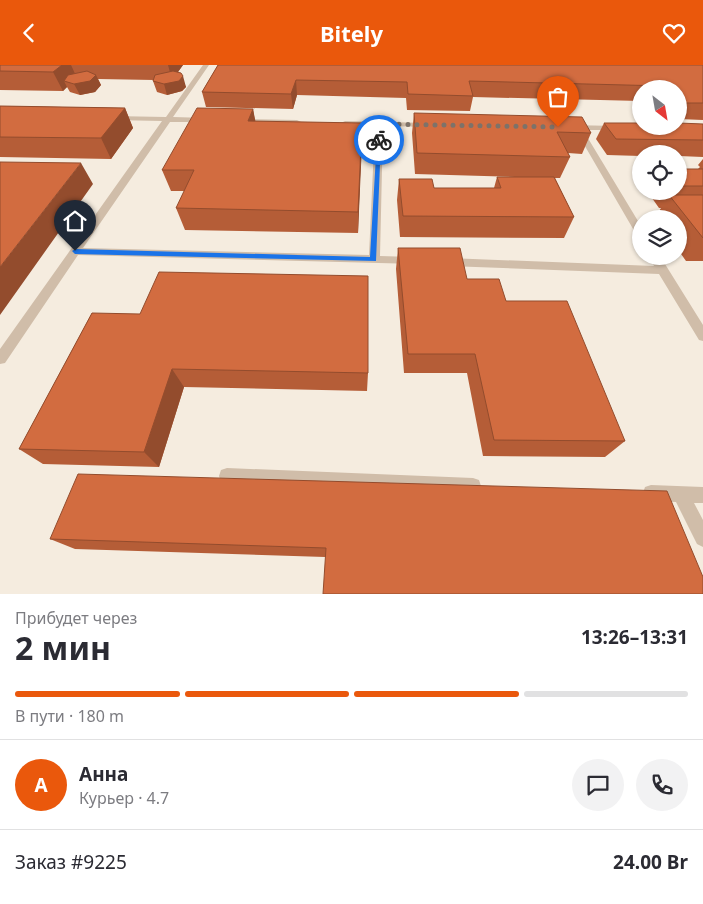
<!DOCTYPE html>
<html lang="ru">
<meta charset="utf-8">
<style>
:root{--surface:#fff;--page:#f2f2f3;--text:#2b2b33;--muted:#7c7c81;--line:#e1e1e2;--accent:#ea580c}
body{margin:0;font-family:"Noto Sans",sans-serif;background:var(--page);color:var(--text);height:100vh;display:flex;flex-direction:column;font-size:19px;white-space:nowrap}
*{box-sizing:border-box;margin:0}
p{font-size:16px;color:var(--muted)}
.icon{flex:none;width:28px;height:28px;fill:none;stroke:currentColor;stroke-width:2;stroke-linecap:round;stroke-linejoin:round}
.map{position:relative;height:529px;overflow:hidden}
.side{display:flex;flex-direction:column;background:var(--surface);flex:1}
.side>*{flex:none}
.needle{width:32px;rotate:149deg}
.buttons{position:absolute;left:632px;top:15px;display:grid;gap:10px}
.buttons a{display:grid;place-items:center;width:55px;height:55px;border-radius:50%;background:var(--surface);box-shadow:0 1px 4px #0004;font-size:25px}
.pin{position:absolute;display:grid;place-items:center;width:42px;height:42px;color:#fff;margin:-51px -21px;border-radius:50% 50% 50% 0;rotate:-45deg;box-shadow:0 0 5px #0007}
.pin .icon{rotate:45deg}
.courier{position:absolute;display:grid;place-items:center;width:50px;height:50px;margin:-25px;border:4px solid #1a73e8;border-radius:50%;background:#fff;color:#222;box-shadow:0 1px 6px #0007}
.head em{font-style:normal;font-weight:700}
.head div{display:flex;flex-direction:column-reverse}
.head{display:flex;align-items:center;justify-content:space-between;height:85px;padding:0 15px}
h1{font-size:32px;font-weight:700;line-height:38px}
.bar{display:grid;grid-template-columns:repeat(4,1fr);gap:8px 5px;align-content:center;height:60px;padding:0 15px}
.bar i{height:6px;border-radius:4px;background:var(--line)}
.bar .active{background:var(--accent)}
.bar p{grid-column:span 4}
.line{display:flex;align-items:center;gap:12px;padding:0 15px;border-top:1px solid var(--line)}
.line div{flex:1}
.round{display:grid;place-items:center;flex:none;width:52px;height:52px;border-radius:26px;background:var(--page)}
header{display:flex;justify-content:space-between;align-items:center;height:65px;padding:0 15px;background:var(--accent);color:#fff;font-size:22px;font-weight:700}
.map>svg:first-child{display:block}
</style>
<header><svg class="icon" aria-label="back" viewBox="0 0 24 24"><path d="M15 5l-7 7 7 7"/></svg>Bitely<svg class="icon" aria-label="heart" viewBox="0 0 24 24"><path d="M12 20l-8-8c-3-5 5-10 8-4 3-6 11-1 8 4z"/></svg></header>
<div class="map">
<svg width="703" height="529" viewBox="0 0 703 529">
<rect width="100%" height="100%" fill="#f5ecdf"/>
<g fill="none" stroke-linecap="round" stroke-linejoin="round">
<path fill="#d0bda9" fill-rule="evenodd" d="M203,0H209L173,52L207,53L211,55L207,57H170L83,183L369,190L375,61L345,60L341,58L345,56L429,58L433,60L432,62L383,61L380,191L413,192L417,193L418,196L417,199L78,190L5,298L0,299V284L162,56L112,55L108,53L112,51L166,52Z
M237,54L297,55L301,57L297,59L240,58L236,56Z
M569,60L617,61L621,63L617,65H583L641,161V172L636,169L575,64H569Z
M649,191H660L703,260V276L699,275L659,209L448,201L443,197L448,193L654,201Z
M227,403L473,413L479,415L481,421L479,427L473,429L227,419L221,417L219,411L221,405Z
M651,420L703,422V438H694L703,455V482L697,479L676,437L651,436L645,434L643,428L645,422Z"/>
</g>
<path fill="#b55d37" d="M0,0H183L178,7L186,22L182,26L167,30L157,27L153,16L154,15L98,14L101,20L95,27L80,30L70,27L67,22L63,26L0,25Z
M218,0H703V55L679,54V24H641V36L473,32L470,46L407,45L406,33L297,30L293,44L206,42L202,27Z
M0,41L125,43L133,63L111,94L0,92Z
M253,44L255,57L362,58L358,168L185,165L176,143L185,126H171L162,105Z
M414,48L591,68L582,89L568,88L570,92L560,113H555L574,152L564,173L400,172L397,135L399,114L434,123H494L497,112H515L415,109L412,68Z
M604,58L703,59V92L679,91V89H641V91L607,90L596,74Z
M703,94V196H686L679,186V154H656L655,152L661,143H659L647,126H679V104H698L700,102L698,100Z
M398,183L467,214L506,236L625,376L605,392L483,391L467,308H404L396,204Z
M92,248L368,308L367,326L184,322L159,402L43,399L19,384Z
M667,426L325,492L75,484L50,474Z"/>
<path fill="#934c2d" d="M62,0H71L77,13L64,16L67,22L63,26L53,7Z
M168,0H183L172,15Z
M96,10L101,20L95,27L80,30L74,19Z
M183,11L186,22L182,26L167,30L164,19Z
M296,15L297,30L293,44L291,29Z
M125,43L133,63L111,94L101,73Z
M253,44L257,64L248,56Z
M362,58V79L358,168V147Z
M81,98L93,119L0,250V202Z
M172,304L184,322L159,402L144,387Z"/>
<path fill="#d26c40" stroke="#934c2d" d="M0,0H62L53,7L0,6Z
M218,0H703V38H681L679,36V24H668L665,21L469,16L473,31L408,29L407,17L296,15L291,29L202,27Z
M87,6L96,10L90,16L74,19L64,16L68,10Z
M173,6L181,8L183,11L179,16L164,19L153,16L155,10Z
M0,41L125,43L101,73L0,72Z
M197,43L253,44L248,56L362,58L358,147L176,143L194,105H162Z
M414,48L582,52L591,68L557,67L570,92L417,88Z
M604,58H641V61H679V58L703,59V75L616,74Z
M0,97L81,98L0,202Z
M679,104H703V121H679Z
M497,112H554L574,152L403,151L399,114H432L434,123H501Z
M669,130H703V173Z
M398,183H460L467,214H499L506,236H567L625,376L494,375L475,289H408Z
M159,207L368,211V308L172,304L144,387L19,384L92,248L140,249Z
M78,409L667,426L703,512V529H323L326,483L50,474Z"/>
<path fill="#1a73e8" d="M377,74L381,75L376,196L75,189L72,186L75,184L370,192Z"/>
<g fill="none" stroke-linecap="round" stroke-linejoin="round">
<path stroke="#7d7269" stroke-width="5" stroke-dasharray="0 9" d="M379,75V59L558,62"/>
</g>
</svg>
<div class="buttons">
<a><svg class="needle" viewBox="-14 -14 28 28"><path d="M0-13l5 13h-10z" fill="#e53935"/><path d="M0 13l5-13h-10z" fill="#7c7c81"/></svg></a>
<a><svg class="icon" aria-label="locate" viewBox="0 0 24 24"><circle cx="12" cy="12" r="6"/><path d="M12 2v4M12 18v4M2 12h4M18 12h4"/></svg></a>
<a><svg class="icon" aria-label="layers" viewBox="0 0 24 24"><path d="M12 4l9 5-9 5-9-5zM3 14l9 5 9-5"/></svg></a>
</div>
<div class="pin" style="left:558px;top:62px;background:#ea580c"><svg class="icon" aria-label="bag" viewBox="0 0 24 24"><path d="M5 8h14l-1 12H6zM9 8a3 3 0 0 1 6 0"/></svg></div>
<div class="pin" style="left:75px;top:186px;background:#1f2937"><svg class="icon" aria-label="home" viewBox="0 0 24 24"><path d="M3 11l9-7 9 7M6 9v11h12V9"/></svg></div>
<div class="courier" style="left:379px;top:75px"><svg class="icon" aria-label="bike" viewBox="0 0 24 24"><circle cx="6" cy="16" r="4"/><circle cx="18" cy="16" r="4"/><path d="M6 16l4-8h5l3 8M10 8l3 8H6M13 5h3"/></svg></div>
</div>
<section class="side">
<div class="head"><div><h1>2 мин</h1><p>Прибудет через</p></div><em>13:26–13:31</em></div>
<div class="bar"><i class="active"></i><i class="active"></i><i class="active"></i><i></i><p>В пути · 180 m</p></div>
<div class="line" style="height:90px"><b class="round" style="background:var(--accent);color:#fff">А</b><div><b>Анна</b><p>Курьер · 4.7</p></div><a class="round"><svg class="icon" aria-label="chat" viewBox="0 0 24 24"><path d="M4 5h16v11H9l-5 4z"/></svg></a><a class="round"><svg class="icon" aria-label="phone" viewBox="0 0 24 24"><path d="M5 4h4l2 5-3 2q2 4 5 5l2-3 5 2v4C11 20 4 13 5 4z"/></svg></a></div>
<div class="line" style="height:65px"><div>Заказ #9225</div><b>24.00 Br</b></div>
</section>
